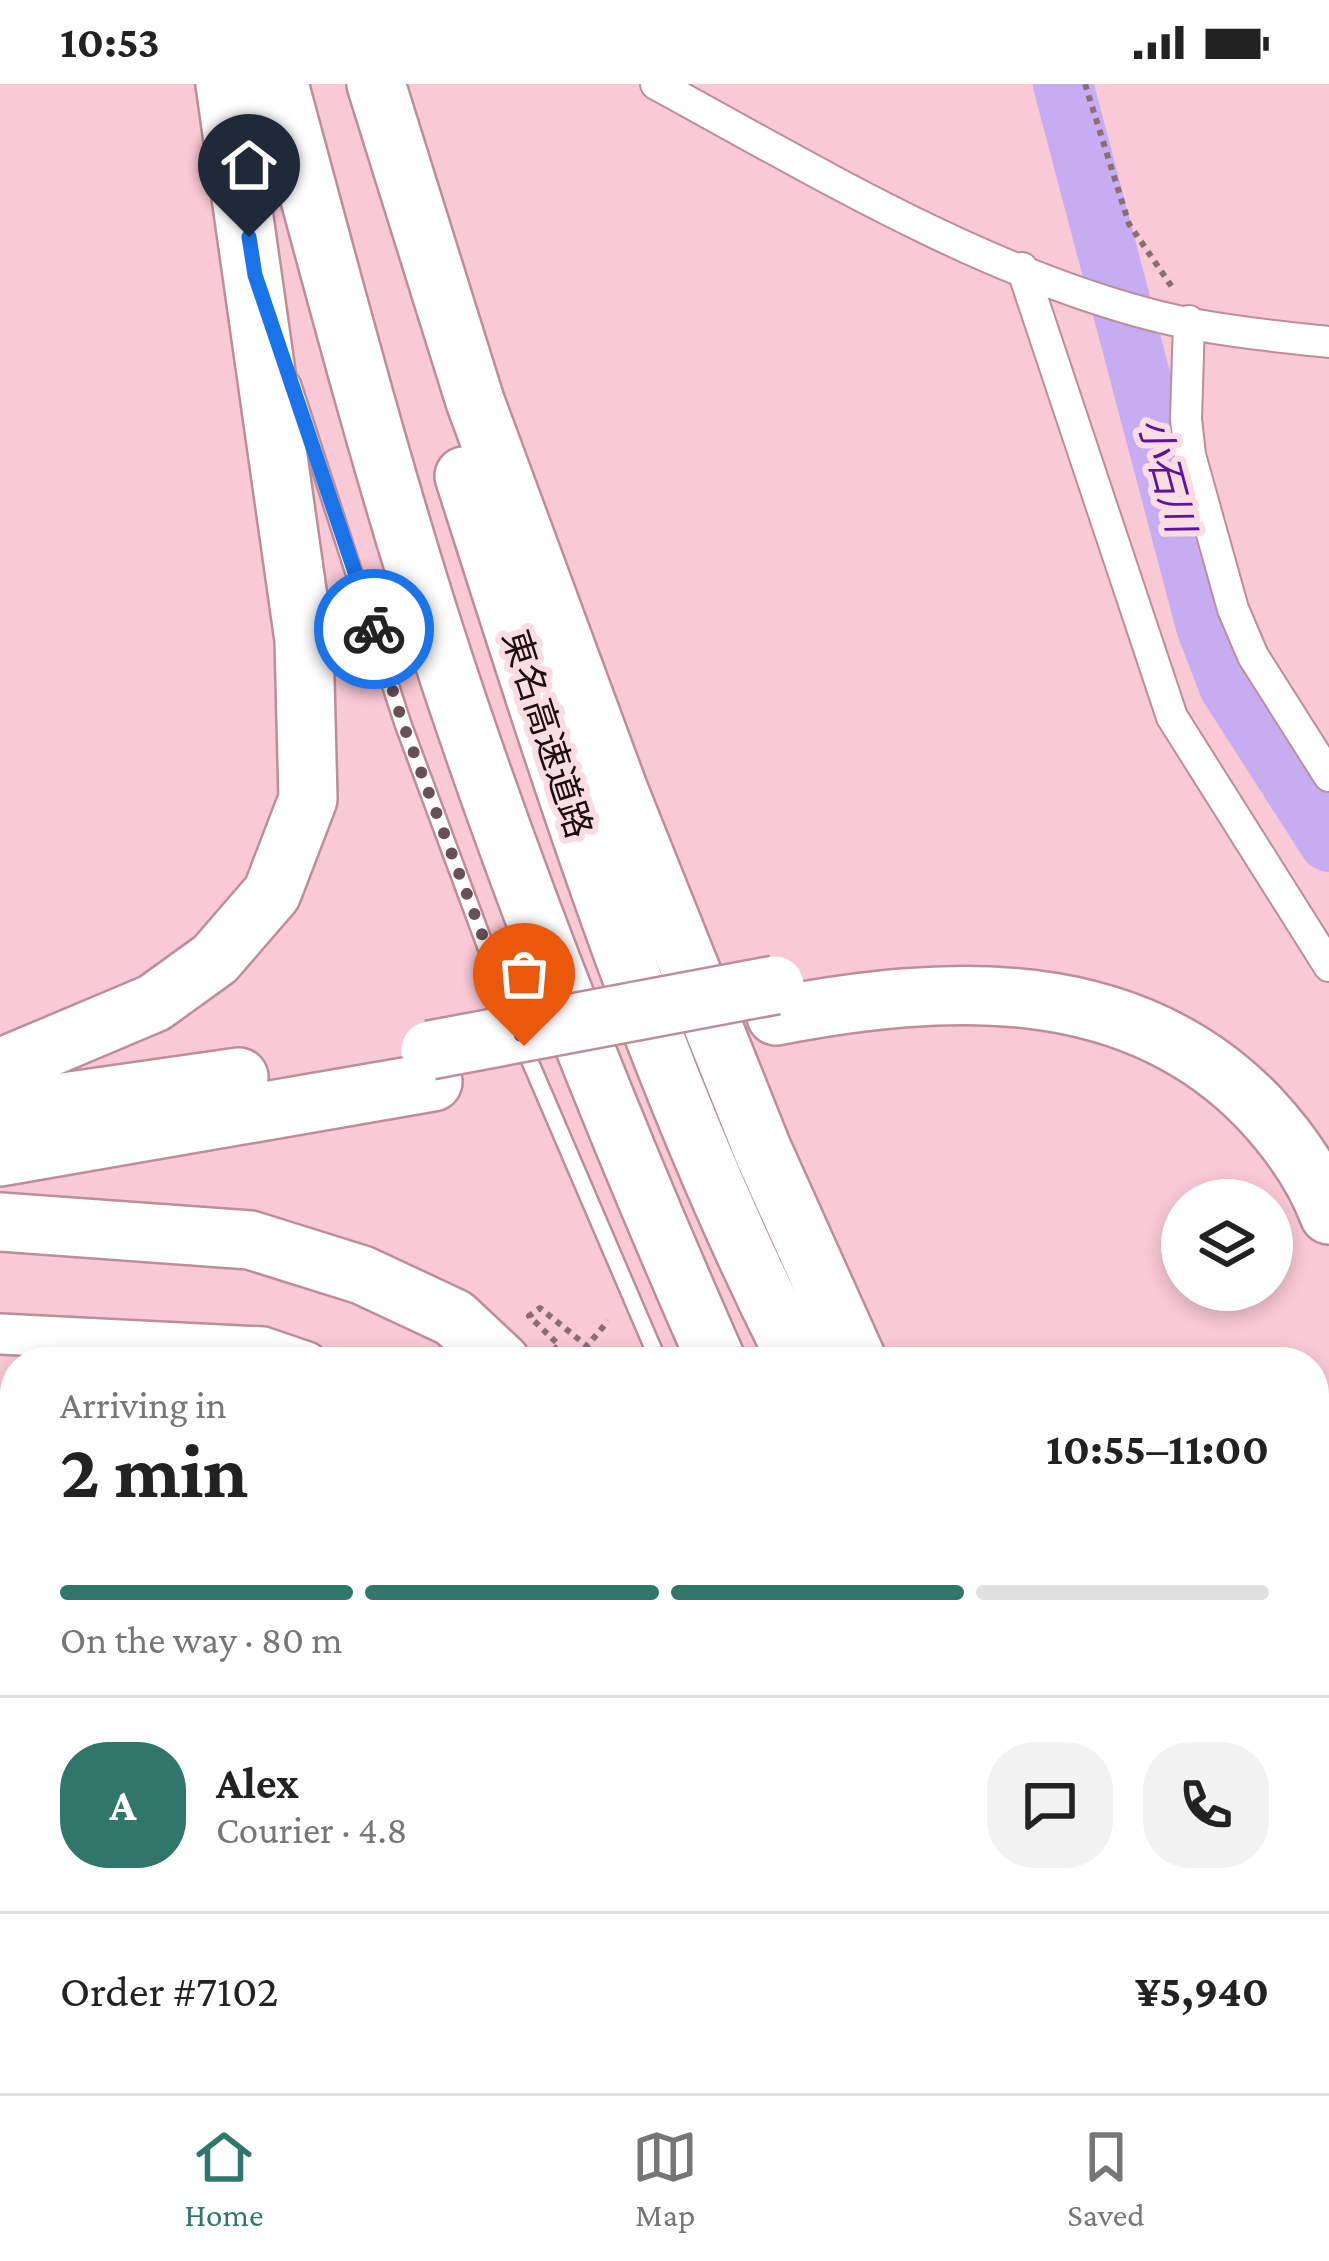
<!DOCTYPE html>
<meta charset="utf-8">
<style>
:root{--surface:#fff;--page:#f2f2f2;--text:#222;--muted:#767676;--line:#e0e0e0;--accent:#31766b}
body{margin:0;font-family:"Crimson Pro","Noto Sans JP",serif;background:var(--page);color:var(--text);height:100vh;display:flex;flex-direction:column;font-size:45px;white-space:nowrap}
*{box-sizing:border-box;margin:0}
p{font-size:39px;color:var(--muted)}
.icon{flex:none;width:66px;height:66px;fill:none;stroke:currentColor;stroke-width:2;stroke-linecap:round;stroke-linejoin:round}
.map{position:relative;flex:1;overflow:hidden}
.sheet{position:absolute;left:0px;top:1263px;width:1329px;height:747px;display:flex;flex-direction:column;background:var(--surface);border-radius:48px 48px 0 0;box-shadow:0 6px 18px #0003}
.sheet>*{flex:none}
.tools{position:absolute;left:1161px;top:1095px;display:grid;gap:24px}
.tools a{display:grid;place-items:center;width:132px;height:132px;border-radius:50%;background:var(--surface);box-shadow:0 6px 18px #0003;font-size:60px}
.pin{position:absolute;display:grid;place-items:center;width:102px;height:102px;color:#fff;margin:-123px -51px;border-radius:50% 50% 50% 0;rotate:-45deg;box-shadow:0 0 12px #0007}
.pin .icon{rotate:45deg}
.courier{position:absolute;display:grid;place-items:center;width:120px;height:120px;margin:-60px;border:9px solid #1a73e8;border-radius:50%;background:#fff;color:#222;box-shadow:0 3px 15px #0007}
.overview em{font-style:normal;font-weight:700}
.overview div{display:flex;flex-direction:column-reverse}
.overview{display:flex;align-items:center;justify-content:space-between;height:204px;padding:0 60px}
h1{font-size:78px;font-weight:700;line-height:90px}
.bar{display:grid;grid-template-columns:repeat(4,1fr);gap:18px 12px;align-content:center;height:144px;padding:0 60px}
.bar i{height:15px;border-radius:9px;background:var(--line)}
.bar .active{background:var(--accent)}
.bar p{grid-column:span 4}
.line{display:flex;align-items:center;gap:30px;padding:0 60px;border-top:3px solid var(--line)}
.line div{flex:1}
.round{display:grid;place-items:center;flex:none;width:126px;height:126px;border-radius:48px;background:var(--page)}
.status{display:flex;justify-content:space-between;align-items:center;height:84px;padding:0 60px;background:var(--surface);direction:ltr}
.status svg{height:33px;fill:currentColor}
.dock{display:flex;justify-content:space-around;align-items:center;height:168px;border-top:3px solid var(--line);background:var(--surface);font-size:33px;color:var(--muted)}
.dock a{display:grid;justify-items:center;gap:6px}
.dock .active{color:var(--accent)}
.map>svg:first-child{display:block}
</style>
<div class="status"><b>10:53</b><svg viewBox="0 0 49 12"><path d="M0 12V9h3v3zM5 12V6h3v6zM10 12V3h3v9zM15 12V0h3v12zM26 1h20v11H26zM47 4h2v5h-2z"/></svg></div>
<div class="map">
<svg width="1329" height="2009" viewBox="0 0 1329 2009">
<rect width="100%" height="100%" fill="#f9c9d5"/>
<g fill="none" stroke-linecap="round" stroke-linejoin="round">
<path stroke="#c6acf1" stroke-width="60" d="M1063,0L1206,542L1229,602L1329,758"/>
<defs>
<path id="service" d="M292,298L403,640L514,939
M523,961L659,1278"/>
<path id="minor" d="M656,0C814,86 980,187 1156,232C1211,246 1272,252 1329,258
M1022,184L1172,633L1329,882
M1189,237L1186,335L1190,371L1233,525L1253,572L1329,692
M1314,1757L1329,1705
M1314,1892L1329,1950"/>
<path id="tertiary" d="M0,1250L263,1263L307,1278
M944,1995L955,2009"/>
<path id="motorway" d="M279,0C329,184 377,369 435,550C515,798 612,1040 717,1278
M376,0L475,317L619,707L763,1067L858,1278
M464,392C560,692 654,996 798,1278
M776,932C944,900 1130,889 1259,1024C1288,1055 1314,1091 1329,1131
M0,984L154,919L215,875L272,809L308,715L304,556L225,0
M0,1027L239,993
M0,1073L433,998
M0,1138L250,1156L362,1191L454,1234L501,1278
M1314,1386L1329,1358
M1314,1562L1329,1523
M1049,1995L1058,2009
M1117,1995L1126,2009
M1198,1995L1206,2009
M1276,1995L1282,2009"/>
</defs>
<use href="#service" stroke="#bb8e9a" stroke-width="20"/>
<use href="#minor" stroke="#bb8e9a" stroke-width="34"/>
<use href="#tertiary" stroke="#bb8e9a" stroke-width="44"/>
<use href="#motorway" stroke="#bb8e9a" stroke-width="62"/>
<path stroke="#8d6d75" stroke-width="6" stroke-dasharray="6 6" stroke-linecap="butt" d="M1085,0L1129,140L1172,203
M545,1275L559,1261L529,1232L540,1224L587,1262L608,1237"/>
<use href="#service" stroke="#fff" stroke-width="15"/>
<use href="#minor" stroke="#fff" stroke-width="30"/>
<use href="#tertiary" stroke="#fff" stroke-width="39"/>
<use href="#motorway" stroke="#fff" stroke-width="57"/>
<defs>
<path id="motorway-bridge" d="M430,966L775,901"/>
</defs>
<use href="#motorway-bridge" stroke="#bb8e9a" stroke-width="62" stroke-linecap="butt"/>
<use href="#motorway-bridge" stroke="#fff" stroke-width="57"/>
</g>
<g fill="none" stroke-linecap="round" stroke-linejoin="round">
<path stroke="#694f56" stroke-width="12" stroke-dasharray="0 21.6" d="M374,545L403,640L524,962"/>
<path stroke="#1a73e8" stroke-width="15" d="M249,153L255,191L374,545"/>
</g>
<g text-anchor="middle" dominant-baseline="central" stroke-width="12" stroke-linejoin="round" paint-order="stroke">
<g font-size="36" fill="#1c0d11" stroke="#fadce3">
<text transform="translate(547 650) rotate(72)">東名高速道路</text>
</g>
<g font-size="39" font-style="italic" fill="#5d139d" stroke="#fadce3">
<text transform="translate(1167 391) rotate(75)">小石川</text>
</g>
</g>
</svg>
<div class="tools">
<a><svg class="icon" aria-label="layers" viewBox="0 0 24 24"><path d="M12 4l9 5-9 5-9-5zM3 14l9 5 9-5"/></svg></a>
</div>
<div class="pin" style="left:524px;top:962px;background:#ea580c"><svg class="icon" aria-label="bag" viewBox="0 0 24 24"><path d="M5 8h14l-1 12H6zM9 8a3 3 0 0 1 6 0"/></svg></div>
<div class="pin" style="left:249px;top:153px;background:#1f2937"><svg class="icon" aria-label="home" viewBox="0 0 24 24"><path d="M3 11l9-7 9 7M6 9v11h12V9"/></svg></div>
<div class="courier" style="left:374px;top:545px"><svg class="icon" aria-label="bike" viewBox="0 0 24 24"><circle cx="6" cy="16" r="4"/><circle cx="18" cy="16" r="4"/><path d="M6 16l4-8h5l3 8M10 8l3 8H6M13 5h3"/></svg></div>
<section class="sheet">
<div class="overview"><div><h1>2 min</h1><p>Arriving in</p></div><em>10:55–11:00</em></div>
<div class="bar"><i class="active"></i><i class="active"></i><i class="active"></i><i></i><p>On the way · 80 m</p></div>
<div class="line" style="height:216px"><b class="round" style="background:var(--accent);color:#fff">A</b><div><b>Alex</b><p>Courier · 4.8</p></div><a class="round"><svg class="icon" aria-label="chat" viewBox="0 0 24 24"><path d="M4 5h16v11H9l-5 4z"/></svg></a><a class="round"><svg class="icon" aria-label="phone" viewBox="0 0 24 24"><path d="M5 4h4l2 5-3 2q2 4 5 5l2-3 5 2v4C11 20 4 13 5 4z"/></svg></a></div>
<div class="line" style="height:156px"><div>Order #7102</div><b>¥5,940</b></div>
</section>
</div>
<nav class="dock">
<a class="active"><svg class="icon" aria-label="home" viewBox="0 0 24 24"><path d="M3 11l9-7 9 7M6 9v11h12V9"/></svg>Home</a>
<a><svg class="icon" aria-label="map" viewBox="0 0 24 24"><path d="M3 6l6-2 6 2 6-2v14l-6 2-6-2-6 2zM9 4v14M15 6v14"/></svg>Map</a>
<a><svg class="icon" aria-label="saved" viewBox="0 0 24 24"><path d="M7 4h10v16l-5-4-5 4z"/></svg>Saved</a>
</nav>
